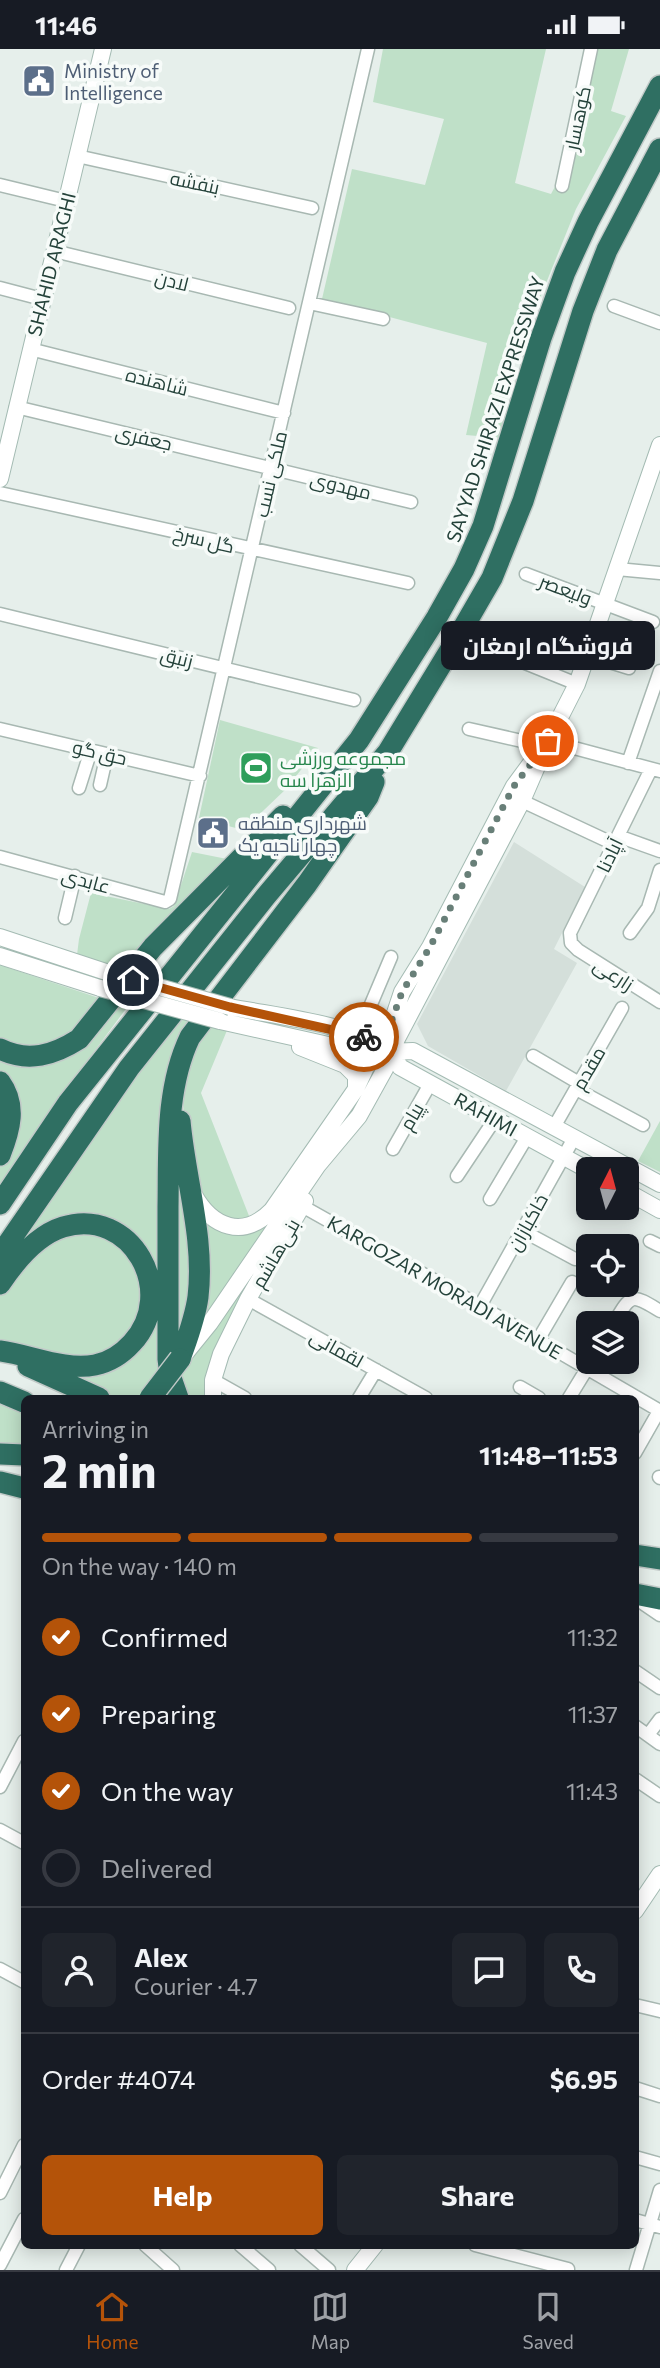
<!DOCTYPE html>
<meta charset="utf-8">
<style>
:root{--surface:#171b24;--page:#20242c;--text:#f1f3f6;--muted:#9ea1a6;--line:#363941;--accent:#b45309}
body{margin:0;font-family:Commissioner,Cairo,sans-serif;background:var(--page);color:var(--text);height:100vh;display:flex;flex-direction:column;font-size:26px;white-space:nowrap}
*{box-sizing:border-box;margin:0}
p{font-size:23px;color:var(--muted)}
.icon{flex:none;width:38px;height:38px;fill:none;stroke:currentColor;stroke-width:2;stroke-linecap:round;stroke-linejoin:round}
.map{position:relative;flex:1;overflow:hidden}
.side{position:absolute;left:21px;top:1346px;width:618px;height:854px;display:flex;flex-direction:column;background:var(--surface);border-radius:10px;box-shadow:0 4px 18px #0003}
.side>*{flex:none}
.needle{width:46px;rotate:6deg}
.controls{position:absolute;left:576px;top:1108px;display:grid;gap:14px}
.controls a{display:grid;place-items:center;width:63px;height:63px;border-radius:10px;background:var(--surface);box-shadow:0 4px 18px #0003;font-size:35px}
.pin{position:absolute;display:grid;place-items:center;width:60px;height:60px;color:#fff;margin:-30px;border:4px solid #fff;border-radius:50%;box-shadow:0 2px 7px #0007}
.courier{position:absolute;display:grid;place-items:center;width:70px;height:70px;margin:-35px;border:5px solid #b45309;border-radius:50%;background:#fff;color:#222;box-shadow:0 2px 9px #0007}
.bubble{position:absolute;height:49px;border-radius:10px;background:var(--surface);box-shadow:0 4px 18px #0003;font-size:23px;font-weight:700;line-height:49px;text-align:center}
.head em{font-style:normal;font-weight:700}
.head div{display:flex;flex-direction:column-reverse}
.head{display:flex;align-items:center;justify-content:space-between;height:119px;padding:0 21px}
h1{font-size:46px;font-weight:700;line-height:52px}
.bar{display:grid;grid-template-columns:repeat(4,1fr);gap:10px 7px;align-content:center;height:84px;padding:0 21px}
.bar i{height:9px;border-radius:5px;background:var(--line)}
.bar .active{background:var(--accent)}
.bar p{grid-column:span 4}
.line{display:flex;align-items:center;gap:18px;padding:0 21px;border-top:2px solid var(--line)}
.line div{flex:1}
.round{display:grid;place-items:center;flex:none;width:74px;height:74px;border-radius:10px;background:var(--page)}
ol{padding:0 21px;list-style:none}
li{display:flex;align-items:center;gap:21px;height:77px}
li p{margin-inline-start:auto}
li .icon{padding:7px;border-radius:50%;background:var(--accent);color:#fff;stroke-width:4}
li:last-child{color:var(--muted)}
li i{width:38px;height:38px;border:4px solid var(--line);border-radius:50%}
.cta{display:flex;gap:14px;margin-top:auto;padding:14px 21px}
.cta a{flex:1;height:80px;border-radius:10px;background:var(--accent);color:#fff;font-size:28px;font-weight:700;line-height:80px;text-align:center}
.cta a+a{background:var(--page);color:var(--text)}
.status{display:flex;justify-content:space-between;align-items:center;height:49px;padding:0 35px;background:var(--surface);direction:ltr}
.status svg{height:19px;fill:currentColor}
.tab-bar{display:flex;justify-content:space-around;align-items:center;height:98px;border-top:2px solid var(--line);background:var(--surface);font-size:19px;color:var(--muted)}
.tab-bar a{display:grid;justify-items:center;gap:4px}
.tab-bar .active{color:var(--accent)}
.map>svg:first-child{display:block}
</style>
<div class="status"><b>11:46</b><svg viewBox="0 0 49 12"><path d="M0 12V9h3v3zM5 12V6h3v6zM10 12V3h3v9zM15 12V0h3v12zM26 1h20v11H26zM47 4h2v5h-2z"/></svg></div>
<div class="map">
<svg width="660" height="2221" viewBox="0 0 660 2221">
<rect width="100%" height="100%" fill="#e6efeb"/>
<path fill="#d4dfda" d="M514,793L585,838L554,900L577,914L506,1042L428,997L417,975Z"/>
<path fill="#bfe0c8" d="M383,0H546L515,134L551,145L576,99L595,0H629L611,62L626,67L576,160L515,311L501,389L466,386L487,294L322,250L352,120L425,136L444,70L373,53Z
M220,671L318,699L286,740L243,781L199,769Z
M192,803L232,811L125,922L77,906L79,890L91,844L169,860L174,857Z
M0,916L105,951L81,981L34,1002L0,992Z
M118,949L131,953L58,1051L0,1139V1117L10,1093L0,1025V1004L33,1012Z
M178,966L195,971L184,987L164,1320L139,1349H112L50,1317L133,1299L151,1216L82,1172L0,1222Z
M204,973L228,979L201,1044L251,1172L233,1175L204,1158C195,1117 177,1065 185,1024C188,1007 198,989 204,973Z
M374,1025L362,1047L186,1300L200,1171L253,1179Z
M660,1072V1123L638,1112Z
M176,1082L193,1242L172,1307Z
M76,1180L125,1196L147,1240L134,1286L92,1312L0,1294V1246L37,1201Z
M268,1196L207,1349H181L174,1334Z
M0,1354L24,1363V1398H0Z"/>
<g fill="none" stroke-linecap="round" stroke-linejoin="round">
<defs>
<path id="street" d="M77,107L312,159
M0,136L66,152
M562,137L591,0
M54,202L289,259
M0,239L42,250
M309,254L383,270
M614,257L660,274
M30,300L284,364
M16,358L411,453
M0,444L408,534
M617,520L660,524
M526,525L653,573
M0,565L354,651
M488,599L577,635
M587,606L629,619
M0,680L200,727
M469,680L544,697
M548,692L660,722
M628,714L660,622
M651,720L570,884L571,894L578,901L660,953
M100,736L107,705
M79,739L91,701
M522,752L614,795
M618,787L660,802
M0,808L165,853L170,850L368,0
M65,869L75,827
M630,884L648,859L660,821
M358,986L391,908
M533,1007L579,1034
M576,1040L643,1076
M554,1078L622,959
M393,1100L430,1035
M457,1127L495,1070
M490,1150L527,1088
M302,1157L480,1257L660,1362
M586,1159L588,1155
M523,1182L575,1210
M650,1192L660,1197
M248,1250L426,1349
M480,1257L574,1089
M614,1274C631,1245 631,1244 660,1262
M538,1291L572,1233
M213,1331L245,1349
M520,1338L539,1349
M359,1349L376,1321
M569,1349L591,1313
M635,1404L659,1362
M659,1428L660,1429
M638,1551L660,1566
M635,1622L660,1639
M635,1677L660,1695
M648,1686L660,1670
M635,1730L660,1747
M0,1738L24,1692
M0,1781L24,1794
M0,1920L24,1933
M635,1956L660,1962
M635,2039L660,2047
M635,2108L660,2115
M0,2144L24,2096
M635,2171L660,2178
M145,2196L173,2221
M240,2196L269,2221
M300,2196L329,2221
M475,2196L568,2220
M0,2216L24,2170
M66,2221L79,2196
M636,2221L660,2141"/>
<path id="secondary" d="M0,430L103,0
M531,714L514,737L430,898L402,943L389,982L391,1001L400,1018L588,1121
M0,888L109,924
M0,907L100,939
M230,958C281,968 346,974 391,1001
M220,972L364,1004L413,1002L660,1135
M300,998L345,1016L356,1027V1040
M626,1142L660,1161
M194,1146C212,1178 243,1191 272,1161L356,1040L367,1016L386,1005
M184,1306L210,1274L318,1116L359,1067L385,1020L391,1001L522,752L548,692L577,635L660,396
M213,1349V1331L221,1305L248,1250L305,1152
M635,1862L660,1825
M355,2221L375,2196"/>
<path id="highway" d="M0,1000C28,1014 54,1006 79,990L153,898L283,767
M0,1033C17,1056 10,1081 0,1106
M0,1155L68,1054L359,691L437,568L464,520L483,477L541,289L565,223L588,173L660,37
M0,1206L129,1019L266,847L388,703L455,593L492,529L523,452L583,262L607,201L660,100
M0,1235C14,1214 37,1186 63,1178C131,1157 179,1243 132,1294C122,1305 110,1313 95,1316C65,1322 30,1306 0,1302
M180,1310C187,1290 195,1270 198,1248C205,1189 185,1130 180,1072
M28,1317L99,1349
M0,1343L24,1353
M178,1349L170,1326L168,1310C168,1259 168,1209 168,1158C169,1103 165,1040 190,988L307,835L368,748L374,733
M0,1405L24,1406
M0,1433L24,1439
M635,1506L660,1510
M635,1545L660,1550"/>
</defs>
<use href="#street" stroke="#a8b8b2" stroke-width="15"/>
<use href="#secondary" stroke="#a4bbb3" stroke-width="18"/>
<use href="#highway" stroke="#c2cac8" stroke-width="24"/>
<use href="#street" stroke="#fff" stroke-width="12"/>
<use href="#secondary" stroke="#fff" stroke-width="16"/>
<use href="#highway" stroke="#2f6f62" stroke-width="21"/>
<defs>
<path id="secondary-bridge" d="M109,924L230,958
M100,939L220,972"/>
<path id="highway-bridge" d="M150,1349L180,1310"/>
</defs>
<use href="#secondary-bridge" stroke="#a4bbb3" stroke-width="18" stroke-linecap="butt"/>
<use href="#highway-bridge" stroke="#c2cac8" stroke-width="24" stroke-linecap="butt"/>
<use href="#secondary-bridge" stroke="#fff" stroke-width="16"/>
<use href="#highway-bridge" stroke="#2f6f62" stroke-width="21"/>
</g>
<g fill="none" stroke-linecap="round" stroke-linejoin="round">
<path stroke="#687f78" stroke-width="7" stroke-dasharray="0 12.6" d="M364,988L391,1002L388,982L402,943L430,898L514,737L548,692"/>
<path stroke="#b45309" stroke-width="9" d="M133,931L230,958L364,988"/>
</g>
<defs>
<symbol id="civic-square" viewBox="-11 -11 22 22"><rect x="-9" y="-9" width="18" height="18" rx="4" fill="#5c6f8a" stroke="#f7fbf9"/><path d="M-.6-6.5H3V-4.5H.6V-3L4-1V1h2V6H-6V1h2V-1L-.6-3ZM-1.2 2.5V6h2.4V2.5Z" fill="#fff"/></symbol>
<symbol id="stadium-square" viewBox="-11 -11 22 22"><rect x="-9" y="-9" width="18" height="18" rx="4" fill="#2e9e5b" stroke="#f7fbf9"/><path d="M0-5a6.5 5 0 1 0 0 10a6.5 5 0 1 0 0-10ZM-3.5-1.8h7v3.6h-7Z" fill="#fff"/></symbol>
</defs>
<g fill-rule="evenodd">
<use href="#civic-square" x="20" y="13" width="38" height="38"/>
<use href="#stadium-square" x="237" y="700" width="38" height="38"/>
<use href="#civic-square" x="194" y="765" width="38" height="38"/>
</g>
<g text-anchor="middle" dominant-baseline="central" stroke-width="7" stroke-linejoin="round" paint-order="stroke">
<g font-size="19" fill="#4e5e75" stroke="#f7fbf9" text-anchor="start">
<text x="64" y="21">Ministry of<tspan x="64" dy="22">Intelligence</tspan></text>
<text x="238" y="773">شهرداری منطقه<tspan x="238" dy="22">چهار ناحیه یک</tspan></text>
</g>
<g font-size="19" fill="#24423a" stroke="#f7fbf9">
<text transform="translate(577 69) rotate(-78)">کوهسار</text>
<text transform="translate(195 133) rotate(12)">بنفشه</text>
<text transform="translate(51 215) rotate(-76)">SHAHID ARAGHI</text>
<text transform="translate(172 231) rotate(14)">لادن</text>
<text transform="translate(157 332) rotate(14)">شاهنده</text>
<text transform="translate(495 360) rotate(-72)">SAYYAD SHIRAZI EXPRESSWAY</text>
<text transform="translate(144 388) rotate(13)">جعفری</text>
<text transform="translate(270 425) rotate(-77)">ملکی نسب</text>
<text transform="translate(341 436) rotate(14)">مهدوی</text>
<text transform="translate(204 490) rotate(13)">گل سرخ</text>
<text transform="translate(566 540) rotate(21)">ولیعصر</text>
<text transform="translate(177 608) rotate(14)">زنبق</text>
<text transform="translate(100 703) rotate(13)">حق گو</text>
<text transform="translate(609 806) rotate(-64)">آپادنا</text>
<text transform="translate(86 831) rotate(15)">عابدی</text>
<text transform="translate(614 925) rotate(33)">زارعی</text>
<text transform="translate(588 1019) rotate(-60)">مقدم</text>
<text transform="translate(486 1065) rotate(29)">RAHIMI</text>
<text transform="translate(411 1067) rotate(-60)">پیام</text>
<text transform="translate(527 1173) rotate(-61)">خاکبازان</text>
<text transform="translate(275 1204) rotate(-60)">بنی‌هاشم</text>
<text transform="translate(445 1238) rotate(30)">KARGOZAR MORADI AVENUE</text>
<text transform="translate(337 1299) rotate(29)">لقمانی</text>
</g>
<g font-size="19" fill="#27864d" stroke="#f7fbf9" text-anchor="start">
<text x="280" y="708">مجموعه ورزشی<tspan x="280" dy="22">الزهرا سه</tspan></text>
</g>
</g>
</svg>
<div class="controls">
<a><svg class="needle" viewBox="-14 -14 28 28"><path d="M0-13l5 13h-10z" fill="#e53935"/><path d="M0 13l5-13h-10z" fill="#9ea1a6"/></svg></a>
<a><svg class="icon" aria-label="locate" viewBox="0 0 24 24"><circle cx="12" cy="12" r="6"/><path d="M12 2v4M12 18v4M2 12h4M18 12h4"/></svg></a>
<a><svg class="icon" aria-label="layers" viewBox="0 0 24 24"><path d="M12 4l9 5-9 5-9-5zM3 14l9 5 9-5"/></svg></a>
</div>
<div class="pin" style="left:548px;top:692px;background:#ea580c"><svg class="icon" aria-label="bag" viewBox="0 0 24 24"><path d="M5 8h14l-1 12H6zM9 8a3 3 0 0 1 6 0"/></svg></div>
<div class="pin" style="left:133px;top:931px;background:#1f2937"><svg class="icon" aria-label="home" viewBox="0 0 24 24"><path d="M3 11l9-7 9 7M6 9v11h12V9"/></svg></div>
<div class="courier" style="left:364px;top:988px"><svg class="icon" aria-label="bike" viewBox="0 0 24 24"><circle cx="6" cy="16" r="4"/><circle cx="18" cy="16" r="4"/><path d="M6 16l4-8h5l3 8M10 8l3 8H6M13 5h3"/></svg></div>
<div class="bubble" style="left:441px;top:572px;width:214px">فروشگاه ارمغان</div>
<section class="side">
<div class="head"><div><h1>2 min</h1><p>Arriving in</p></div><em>11:48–11:53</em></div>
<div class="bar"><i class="active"></i><i class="active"></i><i class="active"></i><i></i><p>On the way · 140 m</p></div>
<ol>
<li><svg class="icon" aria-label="check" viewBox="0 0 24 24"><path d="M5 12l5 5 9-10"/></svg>Confirmed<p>11:32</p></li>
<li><svg class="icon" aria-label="check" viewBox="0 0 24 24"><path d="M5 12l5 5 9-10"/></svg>Preparing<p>11:37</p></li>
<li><svg class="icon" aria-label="check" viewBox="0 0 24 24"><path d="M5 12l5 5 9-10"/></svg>On the way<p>11:43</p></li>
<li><i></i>Delivered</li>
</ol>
<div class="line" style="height:126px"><a class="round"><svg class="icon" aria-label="person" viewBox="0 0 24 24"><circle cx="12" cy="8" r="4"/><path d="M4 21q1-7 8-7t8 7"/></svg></a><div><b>Alex</b><p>Courier · 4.7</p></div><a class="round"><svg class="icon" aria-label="chat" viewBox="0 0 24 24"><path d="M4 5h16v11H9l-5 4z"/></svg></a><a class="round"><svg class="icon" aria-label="phone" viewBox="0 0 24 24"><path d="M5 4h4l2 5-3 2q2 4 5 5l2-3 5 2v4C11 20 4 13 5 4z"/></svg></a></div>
<div class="line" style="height:91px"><div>Order #4074</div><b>$6.95</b></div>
<div class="cta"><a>Help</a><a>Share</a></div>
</section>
</div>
<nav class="tab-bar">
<a class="active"><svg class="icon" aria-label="home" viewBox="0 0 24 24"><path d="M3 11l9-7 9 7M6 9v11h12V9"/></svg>Home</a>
<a><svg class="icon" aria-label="map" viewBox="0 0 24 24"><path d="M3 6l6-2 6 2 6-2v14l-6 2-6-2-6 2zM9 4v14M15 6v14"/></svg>Map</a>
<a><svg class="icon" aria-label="saved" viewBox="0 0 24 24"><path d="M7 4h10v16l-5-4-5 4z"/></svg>Saved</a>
</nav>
